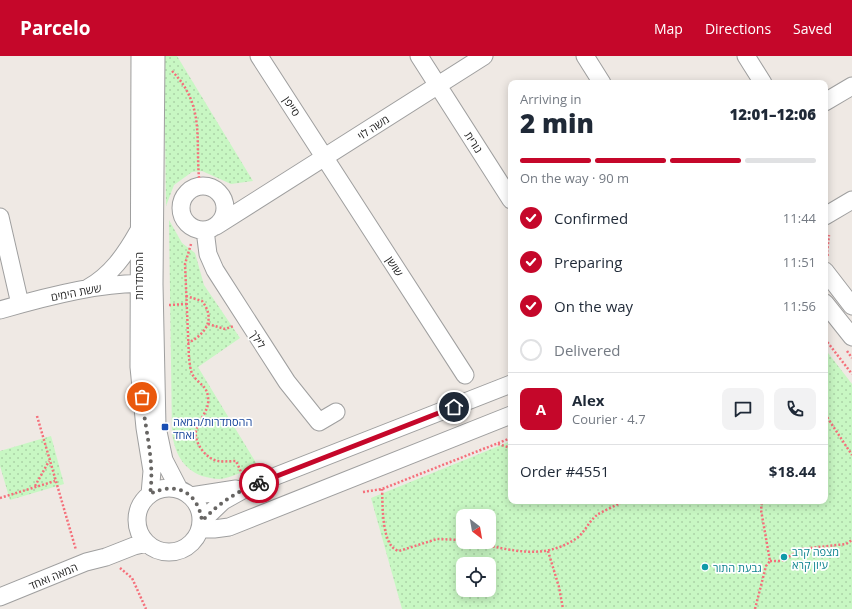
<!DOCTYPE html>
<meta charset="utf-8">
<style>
:root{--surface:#fff;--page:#f2f2f3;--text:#1f2937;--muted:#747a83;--line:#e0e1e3;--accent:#c5072a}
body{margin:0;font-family:"Open Sans",Heebo,sans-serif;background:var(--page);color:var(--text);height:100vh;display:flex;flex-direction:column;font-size:15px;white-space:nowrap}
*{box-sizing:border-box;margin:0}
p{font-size:13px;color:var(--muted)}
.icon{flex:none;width:22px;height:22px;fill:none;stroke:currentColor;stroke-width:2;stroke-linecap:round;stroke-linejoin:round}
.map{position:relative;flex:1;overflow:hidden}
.side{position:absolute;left:508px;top:24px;width:320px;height:424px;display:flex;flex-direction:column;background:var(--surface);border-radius:8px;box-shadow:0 2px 10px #0003}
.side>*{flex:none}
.needle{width:26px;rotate:149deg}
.buttons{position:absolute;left:456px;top:453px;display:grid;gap:8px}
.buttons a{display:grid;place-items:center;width:40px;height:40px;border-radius:8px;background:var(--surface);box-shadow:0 2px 10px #0003;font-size:20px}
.pin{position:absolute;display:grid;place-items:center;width:34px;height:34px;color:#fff;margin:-17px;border:2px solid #fff;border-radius:50%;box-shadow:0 1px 4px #0007}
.courier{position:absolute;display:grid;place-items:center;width:40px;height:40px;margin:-20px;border:3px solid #c5072a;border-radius:50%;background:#fff;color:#222;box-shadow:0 1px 5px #0007}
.overview em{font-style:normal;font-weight:800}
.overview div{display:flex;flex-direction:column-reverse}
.overview{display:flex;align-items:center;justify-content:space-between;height:68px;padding:0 12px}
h1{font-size:26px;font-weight:800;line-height:30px}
.bar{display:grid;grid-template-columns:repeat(4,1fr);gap:6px 4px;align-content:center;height:48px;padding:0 12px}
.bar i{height:5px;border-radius:3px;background:var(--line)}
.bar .current{background:var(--accent)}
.bar p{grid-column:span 4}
.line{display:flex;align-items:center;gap:10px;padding:0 12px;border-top:1px solid var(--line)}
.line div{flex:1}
.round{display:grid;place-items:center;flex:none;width:42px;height:42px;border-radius:8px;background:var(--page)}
ol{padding:0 12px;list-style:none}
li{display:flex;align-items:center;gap:12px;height:44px}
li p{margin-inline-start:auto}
li .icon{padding:4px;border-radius:50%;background:var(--accent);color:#fff;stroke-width:4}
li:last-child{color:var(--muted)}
li i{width:22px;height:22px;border:2px solid var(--line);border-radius:50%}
header{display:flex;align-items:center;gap:24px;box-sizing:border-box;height:56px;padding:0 20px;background:var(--accent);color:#fff}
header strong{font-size:19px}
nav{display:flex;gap:22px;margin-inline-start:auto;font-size:14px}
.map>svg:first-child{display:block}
</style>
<header>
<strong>Parcelo</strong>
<nav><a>Map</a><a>Directions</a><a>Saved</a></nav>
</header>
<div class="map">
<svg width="852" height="553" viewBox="0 0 852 553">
<defs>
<pattern id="park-dots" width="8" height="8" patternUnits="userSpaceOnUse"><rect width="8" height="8" fill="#c8f7c3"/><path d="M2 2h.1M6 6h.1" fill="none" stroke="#abd3a7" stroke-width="1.8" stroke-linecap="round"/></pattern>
</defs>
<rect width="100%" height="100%" fill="#efe9e4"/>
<path fill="url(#park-dots)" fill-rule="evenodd" d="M164,0H177L253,125L231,128L202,115L192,116L174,129L166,150Z
M169,164L182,187L195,197L204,229L240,282L198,311L258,410C246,414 233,421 220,423C214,423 207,421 202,420C182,412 175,397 172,377Z
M825,293L852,328V553H402L371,442L511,385V445H825ZM463,460H489V486H463ZM463,508H489V534H463Z
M51,380L64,428L10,444L0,410V395Z"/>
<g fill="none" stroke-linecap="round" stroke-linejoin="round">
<defs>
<path id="minor" d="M140,0L139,311L145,372L152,415L150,438
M156,0L154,228L157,371L164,404L179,433
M259,0L465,319
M419,0L511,144
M585,0L602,27
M746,0L763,27
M825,46L852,30
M181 152a22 22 0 1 1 44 0a22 22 0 1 1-44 0Z
M825,160L852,144
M0,161L20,248
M216,170L484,0
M205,174L208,198L215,214L287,326L319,366L336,356
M825,215L852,250
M88,232C111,219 125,199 138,176
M825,247L852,281
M0,254C41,242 107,224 149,228
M137 464a32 32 0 1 1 64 0a32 32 0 1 1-64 0Z
M191,440L236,433
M202,465L223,445L248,431L511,328
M200,473H214L229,471L511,359
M0,541L86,506L106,501L134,490L147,487"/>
</defs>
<use href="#minor" stroke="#9f9f9f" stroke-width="19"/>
<path stroke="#f56f7a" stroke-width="2.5" stroke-dasharray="2 2" stroke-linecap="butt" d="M172,15C207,51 194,86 200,131
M191,188L185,208L189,302C190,308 190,317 195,322C201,329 207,331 208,341C210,355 199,362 196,375C194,387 206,403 218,405C224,406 230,405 236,405L242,418
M828,200L827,197L829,179
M186,240L202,245C216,263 206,278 188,287
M169,249L187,248
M208,268L225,273L234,270
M825,283L852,318
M847,295L852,302
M825,358L852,399
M37,360L76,494
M175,383L196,381
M498,388L511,392
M35,430L49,405
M382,433C383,449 381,491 399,495L437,483L463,484
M363,436L382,433L511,382
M0,442L55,425
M473,486C511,494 543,505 577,482C585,476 589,465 597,459C603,455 617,449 624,445
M548,495L559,531L563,553
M770,505H782L801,493L846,488L852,484
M120,512L132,522L146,553
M755,553L766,510L770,505L761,454L762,445"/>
<use href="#minor" stroke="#fff" stroke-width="17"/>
</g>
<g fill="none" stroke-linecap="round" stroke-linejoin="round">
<path stroke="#676563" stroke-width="4" stroke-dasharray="0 7.2" d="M142,341C145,374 155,406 150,438C176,425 198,436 202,465C219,447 236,436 259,427"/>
<path stroke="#c5072a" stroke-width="5" d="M259,427L454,351"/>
</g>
<rect fill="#1a4fb4" stroke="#fff" stroke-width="1.5" x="161" y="367" width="8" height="8" rx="2"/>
<g fill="#0f9aa8" stroke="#fff" stroke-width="1.5">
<circle cx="784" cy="501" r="4"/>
<circle cx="705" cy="511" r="4"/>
</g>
<g text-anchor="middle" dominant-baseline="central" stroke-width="3.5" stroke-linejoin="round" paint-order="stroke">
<g font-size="11" fill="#1e1e1e" stroke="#fff">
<text transform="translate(292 50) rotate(57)">סייפן</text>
<text transform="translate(373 71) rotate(-33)">משה לוי</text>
<text transform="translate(474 86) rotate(57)">נורית</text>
<text transform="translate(395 210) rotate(57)">שושן</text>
<text transform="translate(138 220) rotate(-90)">ההסתדרות</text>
<text transform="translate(76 236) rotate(-11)">ששת הימים</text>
<text transform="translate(258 283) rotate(57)">לילך</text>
<text transform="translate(53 520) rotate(-23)">המאה ואחד</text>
</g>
<g font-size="11" fill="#164399" stroke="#fff" text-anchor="start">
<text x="173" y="365">ההסתדרות/המאה<tspan x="173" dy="13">ואחד</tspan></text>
</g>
<g font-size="11" fill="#0d838f" stroke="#fff" text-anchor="start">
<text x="792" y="495">מצפה קרב<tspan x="792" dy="13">עיון קרא</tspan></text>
<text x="713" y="511">גבעת התור</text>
</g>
</g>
</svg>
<div class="buttons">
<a><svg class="needle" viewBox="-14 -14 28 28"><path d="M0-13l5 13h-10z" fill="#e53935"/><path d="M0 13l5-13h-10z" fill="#747a83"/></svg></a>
<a><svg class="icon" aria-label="locate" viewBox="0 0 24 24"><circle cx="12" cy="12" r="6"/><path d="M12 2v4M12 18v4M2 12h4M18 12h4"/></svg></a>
</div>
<div class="pin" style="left:142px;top:341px;background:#ea580c"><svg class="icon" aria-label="bag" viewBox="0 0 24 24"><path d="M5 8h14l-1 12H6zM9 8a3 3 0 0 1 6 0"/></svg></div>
<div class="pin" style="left:454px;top:351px;background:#1f2937"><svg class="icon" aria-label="home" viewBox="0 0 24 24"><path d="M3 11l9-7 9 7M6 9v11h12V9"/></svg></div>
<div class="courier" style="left:259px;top:427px"><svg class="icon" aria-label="bike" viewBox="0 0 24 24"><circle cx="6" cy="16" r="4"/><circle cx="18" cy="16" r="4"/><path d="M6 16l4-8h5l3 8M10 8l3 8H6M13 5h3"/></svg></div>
<section class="side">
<div class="overview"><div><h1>2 min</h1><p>Arriving in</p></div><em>12:01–12:06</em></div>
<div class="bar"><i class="current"></i><i class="current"></i><i class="current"></i><i></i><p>On the way · 90 m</p></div>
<ol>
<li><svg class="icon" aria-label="check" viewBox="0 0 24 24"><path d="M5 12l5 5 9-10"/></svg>Confirmed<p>11:44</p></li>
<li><svg class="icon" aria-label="check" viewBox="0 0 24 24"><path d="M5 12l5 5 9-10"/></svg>Preparing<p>11:51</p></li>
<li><svg class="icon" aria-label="check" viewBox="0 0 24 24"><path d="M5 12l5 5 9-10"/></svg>On the way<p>11:56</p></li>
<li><i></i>Delivered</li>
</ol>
<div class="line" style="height:72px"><b class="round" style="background:var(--accent);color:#fff">A</b><div><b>Alex</b><p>Courier · 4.7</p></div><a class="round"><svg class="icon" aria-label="chat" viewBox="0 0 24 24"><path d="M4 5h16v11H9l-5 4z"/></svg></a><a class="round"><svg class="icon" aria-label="phone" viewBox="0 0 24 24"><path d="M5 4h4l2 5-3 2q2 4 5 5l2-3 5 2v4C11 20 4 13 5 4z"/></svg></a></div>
<div class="line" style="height:52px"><div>Order #4551</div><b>$18.44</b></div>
</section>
</div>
